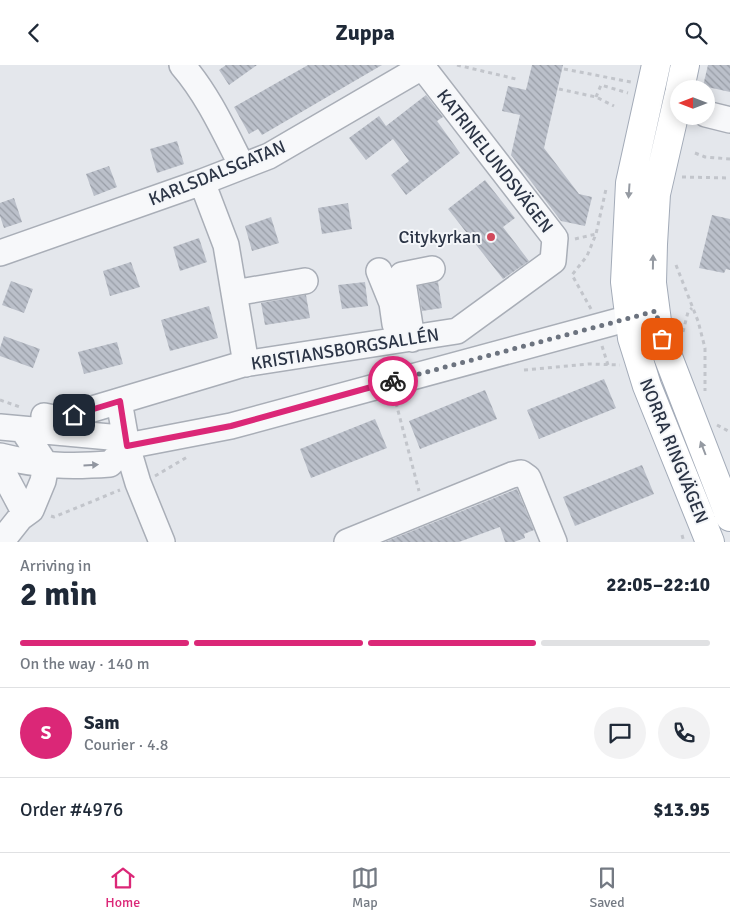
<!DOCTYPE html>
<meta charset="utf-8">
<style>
:root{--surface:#fff;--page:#f2f2f3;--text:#1f2937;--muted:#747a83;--line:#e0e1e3;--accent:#db2777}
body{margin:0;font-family:Signika,sans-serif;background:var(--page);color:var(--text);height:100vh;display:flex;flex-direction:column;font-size:19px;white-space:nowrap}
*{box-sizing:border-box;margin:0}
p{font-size:16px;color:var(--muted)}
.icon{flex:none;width:28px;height:28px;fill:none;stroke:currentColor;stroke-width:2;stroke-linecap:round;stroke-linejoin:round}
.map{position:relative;height:477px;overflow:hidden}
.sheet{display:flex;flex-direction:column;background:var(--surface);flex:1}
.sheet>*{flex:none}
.needle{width:32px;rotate:270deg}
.tools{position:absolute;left:670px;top:15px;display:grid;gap:10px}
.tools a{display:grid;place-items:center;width:45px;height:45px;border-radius:50%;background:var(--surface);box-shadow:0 2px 12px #0003;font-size:25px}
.pin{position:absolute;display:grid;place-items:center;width:42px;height:42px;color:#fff;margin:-21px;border-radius:10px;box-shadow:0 2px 8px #0006}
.courier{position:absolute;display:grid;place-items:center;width:50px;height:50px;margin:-25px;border:4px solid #db2777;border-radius:50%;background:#fff;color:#222;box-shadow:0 1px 6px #0007}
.overview em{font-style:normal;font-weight:800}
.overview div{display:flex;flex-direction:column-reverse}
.overview{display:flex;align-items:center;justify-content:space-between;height:85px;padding:0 20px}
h1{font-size:32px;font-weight:800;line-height:38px}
.bar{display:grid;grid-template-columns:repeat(4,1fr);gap:8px 5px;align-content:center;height:60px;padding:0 20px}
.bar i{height:6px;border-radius:4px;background:var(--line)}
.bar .current{background:var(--accent)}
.bar p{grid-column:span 4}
.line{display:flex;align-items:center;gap:12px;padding:0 20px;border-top:1px solid var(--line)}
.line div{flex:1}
.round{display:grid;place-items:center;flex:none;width:52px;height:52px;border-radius:26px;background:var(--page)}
header{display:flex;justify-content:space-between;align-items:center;height:65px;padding:0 20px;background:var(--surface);font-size:22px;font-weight:800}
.tabs{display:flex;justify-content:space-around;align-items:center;height:70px;border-top:1px solid var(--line);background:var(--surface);font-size:14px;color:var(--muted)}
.tabs a{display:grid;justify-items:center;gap:2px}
.tabs .current{color:var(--accent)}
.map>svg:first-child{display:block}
</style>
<header><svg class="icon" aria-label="back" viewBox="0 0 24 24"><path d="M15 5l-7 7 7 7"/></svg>Zuppa<svg class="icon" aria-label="search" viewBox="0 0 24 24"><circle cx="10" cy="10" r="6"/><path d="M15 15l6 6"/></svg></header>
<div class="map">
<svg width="730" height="477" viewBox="0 0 730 477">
<defs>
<pattern id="building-back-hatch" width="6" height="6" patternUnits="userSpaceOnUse" patternTransform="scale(1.25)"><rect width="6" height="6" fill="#bbc0ca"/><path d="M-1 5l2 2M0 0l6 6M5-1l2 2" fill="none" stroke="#989da6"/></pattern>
</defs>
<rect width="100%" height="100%" fill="#e4e7ec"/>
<path fill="url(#building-back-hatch)" d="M226,0H257L229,20L219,5Z
M308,0H382L262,70L258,64L249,69L234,42Z
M532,0H563L544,83L579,129L592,132L585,161L561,156L511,90L520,50L502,46L508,21L526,25Z
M708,0H730V27L703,21Z
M426,30L443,52L437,56L460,88L406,130L391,110L409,96L393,74L366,95L349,73L379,51L386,61Z
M177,76L184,99L157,108L150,84Z
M109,101L117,122L94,131L86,109Z
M485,115L515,153L503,162L529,196L503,214L448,144Z
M14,133L22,157L4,163L0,151V138Z
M348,138L352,164L322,169L318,143Z
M712,150L730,154V205L726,204L724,208L699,203Z
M271,152L279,178L252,186L245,161Z
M199,173L207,197L180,206L173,182Z
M131,197L140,222L110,231L103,206Z
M11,216L33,224L24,248L2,240Z
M365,217L368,241L342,244L338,220Z
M438,217L442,243L422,246L418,221Z
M306,230L310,253L265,260L261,238Z
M209,241L218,273L170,286L161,255Z
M4,271L40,284L33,303L0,291V283Z
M117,277L123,299L84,309L78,287Z
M604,314L616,343L539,374L527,345Z
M485,325L497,354L420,384L409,356Z
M375,354L387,383L311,413L300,384Z
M642,400L654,429L575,461L563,432Z
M517,424L534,465L524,469L525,473L514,477H505L500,462L459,477H385Z"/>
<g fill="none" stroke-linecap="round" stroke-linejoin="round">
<defs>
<path id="minor" d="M182,0C208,30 224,66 242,101
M706,49L730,55
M202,117L226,180L246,299
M0,188L202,117L269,91L422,2
M379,206L392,238L395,259
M234,228L305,216
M412,274L402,210L432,204
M119,336L127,381L138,418L162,477
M44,351L59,354L243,299L457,266L553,196L555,173L421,0
M0,362L110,372L127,381
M0,391C40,401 69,402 110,399L127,381L231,361L648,248
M0,405L5,411L21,441
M1,477L20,453L31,445L43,416L46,400L23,365
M347,477L512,410L521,408L528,413L554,477"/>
<path id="major" d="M656,0L630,118L625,217L632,273L638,292L647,321L710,477
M680,24L685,0
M679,29L656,129L653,179L652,218L658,264L665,284L730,452"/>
</defs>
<use href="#minor" stroke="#a9aeb7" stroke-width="28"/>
<use href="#major" stroke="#a3abb8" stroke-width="30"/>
<path stroke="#c2c5cb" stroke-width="3" stroke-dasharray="4 4" stroke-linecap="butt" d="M457,0L516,14
M564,4L631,17
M559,24L596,32L614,41
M596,32L601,20L628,28
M695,88L705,92L730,94
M682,112L730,113
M575,174L596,169
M676,200L698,256L705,283V326
M591,244L572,210L587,191L596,169L606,124
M683,267L688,247L692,243
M602,281L608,300
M524,305L589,299L620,300
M0,335L20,342
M396,338L419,426
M717,360L730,367
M155,411L189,391
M51,451L54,452L120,425
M682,470L684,477"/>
<use href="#minor" stroke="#f7f8fa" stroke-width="25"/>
<use href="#major" stroke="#fff" stroke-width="28"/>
</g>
<defs><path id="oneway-solid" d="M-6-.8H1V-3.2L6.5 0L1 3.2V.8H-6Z" transform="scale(1.25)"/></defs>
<g fill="#959aa2">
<use href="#oneway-solid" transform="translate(629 126) rotate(94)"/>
<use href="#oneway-solid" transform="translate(653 197) rotate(-89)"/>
<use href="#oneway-solid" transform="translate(703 383) rotate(-111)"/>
</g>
<use fill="#9196a0" href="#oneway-solid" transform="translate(91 400) rotate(-3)"/>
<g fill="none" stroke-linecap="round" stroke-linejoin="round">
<path stroke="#6c737f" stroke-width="5" stroke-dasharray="0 9" d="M393,316L656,246L662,274"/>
<path stroke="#db2777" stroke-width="6" d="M74,350L120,336L127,381L231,361L393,316"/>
</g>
<circle fill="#d1495b" stroke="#f4f6f9" stroke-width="2" cx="491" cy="172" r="5"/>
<g text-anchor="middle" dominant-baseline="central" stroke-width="4" stroke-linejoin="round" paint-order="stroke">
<g font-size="18" fill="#2b3445" stroke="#f4f6f9">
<text transform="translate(495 96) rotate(52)">KATRINELUNDSVÄGEN</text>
<text transform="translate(217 108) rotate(-22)">KARLSDALSGATAN</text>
<text transform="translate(345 284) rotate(-9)">KRISTIANSBORGSALLÉN</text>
<text transform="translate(674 386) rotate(68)">NORRA RINGVÄGEN</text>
</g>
<g font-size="18" fill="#2b3445" stroke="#f4f6f9" text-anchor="end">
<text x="481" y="172">Citykyrkan</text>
</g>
</g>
</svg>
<div class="tools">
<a><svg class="needle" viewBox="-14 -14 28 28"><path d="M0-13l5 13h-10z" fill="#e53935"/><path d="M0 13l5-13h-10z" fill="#747a83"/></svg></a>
</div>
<div class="pin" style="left:662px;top:274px;background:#ea580c"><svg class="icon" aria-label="bag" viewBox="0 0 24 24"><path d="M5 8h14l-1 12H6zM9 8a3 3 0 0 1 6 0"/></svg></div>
<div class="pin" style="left:74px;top:350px;background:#1f2937"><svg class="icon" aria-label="home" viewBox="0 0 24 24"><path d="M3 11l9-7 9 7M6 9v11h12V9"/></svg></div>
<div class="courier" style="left:393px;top:316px"><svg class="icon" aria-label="bike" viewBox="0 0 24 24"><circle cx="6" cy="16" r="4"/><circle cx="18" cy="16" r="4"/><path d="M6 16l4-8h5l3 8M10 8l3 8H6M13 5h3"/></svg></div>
</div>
<section class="sheet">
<div class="overview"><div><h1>2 min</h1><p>Arriving in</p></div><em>22:05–22:10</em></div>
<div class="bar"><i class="current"></i><i class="current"></i><i class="current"></i><i></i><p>On the way · 140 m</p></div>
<div class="line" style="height:90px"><b class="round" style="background:var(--accent);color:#fff">S</b><div><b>Sam</b><p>Courier · 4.8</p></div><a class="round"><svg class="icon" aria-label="chat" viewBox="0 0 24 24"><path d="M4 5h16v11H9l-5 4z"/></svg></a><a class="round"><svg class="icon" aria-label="phone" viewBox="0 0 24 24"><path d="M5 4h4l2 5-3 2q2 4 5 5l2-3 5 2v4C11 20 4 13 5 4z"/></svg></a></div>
<div class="line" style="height:65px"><div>Order #4976</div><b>$13.95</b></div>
</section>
<nav class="tabs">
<a class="current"><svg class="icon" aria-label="home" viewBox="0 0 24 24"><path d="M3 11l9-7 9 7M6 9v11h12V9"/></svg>Home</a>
<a><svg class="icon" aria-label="map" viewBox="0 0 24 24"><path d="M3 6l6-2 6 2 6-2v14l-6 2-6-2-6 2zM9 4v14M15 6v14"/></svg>Map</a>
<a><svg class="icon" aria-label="saved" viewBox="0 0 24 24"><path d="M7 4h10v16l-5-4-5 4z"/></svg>Saved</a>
</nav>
